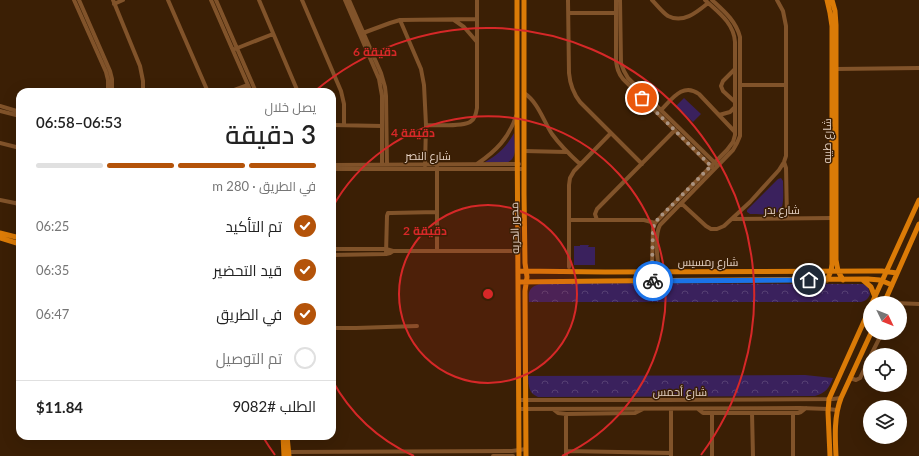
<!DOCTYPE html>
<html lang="ar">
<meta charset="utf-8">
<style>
:root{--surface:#fff;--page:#f6f6f6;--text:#222;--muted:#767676;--line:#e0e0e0;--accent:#b45309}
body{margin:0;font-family:Lato,Cairo,sans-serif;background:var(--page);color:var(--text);direction:rtl;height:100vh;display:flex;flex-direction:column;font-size:15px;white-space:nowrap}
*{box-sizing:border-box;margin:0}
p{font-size:13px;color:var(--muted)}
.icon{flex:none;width:22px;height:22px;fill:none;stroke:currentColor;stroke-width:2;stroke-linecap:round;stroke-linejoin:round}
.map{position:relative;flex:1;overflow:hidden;direction:ltr}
.details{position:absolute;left:16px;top:88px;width:320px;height:352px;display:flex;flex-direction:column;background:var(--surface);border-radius:12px;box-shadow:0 4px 16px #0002;direction:rtl}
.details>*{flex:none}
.needle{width:26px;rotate:133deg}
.fabs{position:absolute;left:863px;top:296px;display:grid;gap:8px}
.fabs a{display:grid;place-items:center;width:44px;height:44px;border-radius:50%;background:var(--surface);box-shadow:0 4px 16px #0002;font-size:20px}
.pin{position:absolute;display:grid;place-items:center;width:34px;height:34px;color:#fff;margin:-17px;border:2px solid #fff;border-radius:50%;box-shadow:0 1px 4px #0007}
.courier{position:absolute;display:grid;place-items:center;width:40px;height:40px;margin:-20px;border:3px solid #1a73e8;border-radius:50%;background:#fff;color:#222;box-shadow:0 1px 5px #0007}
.overview em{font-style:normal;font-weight:600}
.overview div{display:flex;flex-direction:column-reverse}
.overview{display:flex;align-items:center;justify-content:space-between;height:68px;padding:0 20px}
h1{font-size:26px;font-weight:600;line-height:30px}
.bar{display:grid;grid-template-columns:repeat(4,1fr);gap:6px 4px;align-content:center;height:48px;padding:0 20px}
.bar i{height:5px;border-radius:3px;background:var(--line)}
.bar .active{background:var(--accent)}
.bar p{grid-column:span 4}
.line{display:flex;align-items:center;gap:10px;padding:0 20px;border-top:1px solid var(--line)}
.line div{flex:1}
ol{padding:0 20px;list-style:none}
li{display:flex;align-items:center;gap:12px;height:44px}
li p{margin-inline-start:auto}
li .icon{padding:4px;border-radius:50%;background:var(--accent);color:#fff;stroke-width:4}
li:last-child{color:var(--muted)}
li i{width:22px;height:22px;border:2px solid var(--line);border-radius:50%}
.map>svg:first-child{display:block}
</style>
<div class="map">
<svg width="919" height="456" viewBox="0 0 919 456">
<defs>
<pattern id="forest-crowns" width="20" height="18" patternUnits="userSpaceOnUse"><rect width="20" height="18" fill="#3a215d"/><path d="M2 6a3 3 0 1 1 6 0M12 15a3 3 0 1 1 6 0" fill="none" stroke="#564073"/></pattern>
</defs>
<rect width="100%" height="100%" fill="#3b1f05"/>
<path fill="#3a215d" d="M684,98L701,114L693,122L676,106Z
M514,133C514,143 519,159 506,163L485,162C498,155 507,146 514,133Z
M781,178L783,181C783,188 784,200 782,207C780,217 758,214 750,214L747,212V210L778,179Z
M580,245H589L588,247H595V265H574V246H580Z"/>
<path fill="url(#forest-crowns)" d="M561,283L863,284L868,287L870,294C868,299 866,301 861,302H529C529,298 528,294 530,290C536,281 552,284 561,283Z
M805,375L833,378C829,388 826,393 815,396L538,397C528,393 529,386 528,376Z"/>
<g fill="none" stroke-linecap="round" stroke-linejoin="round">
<path stroke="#81532a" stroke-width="4" d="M74,0L106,72L108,80V92
M79,0L110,71L112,79V92
M113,0L140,66L143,81V92
M168,0L208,92
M211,0L251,92
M216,0L256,92
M259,0L298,92
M302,0L341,91L344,104V125
M345,0L379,79L382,96V166
M349,0L381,73L385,87L386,96L387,166
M568,0L569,73C570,84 573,93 580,102L642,164
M616,0V61C617,68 618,73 623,79L712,167
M620,0L621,63L624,71L628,78L716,164
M652,0C657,5 662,12 668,16C683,24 697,12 708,3
M114,4L123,0
M569,13H616
M400,20L421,69L424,85L426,125L425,166
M454,20L464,27L477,42
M363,33L390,23L400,20L477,19
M235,49L273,34
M735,69L723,81L721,86L723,91L735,102
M836,69L919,68
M740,85H786
M229,92L248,85
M524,93C538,102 543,120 552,134C560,145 570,155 580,164
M0,106L20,112
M661,110C672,99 683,82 699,94L735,132
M0,111L20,116
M719,115L730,112L735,107
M332,125L382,126
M426,125C436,125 462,127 470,122C475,119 476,114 477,108V0
M0,143L20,148
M524,151L567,152
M784,162L786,168L787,218
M477,164C496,151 509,138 516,116
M332,165L519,164
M332,169H524
M0,200L20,204
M681,203L706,226L711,229H717L724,226L750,202L779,170L784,162L786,156V26L783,11L777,0
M17,204L20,192
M733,219L832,218
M569,220H644L655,223
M597,220L595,214L597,209L675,130
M332,249H386L393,251H518
M437,251V167
M386,254L387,216L388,213H391L437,212
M332,255L386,254L390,253L393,251
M569,267V185L570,178L574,171L611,133
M649,281L652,266L653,229L655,223L727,150L733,142L735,135V42C734,23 718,12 705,0
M663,281C657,269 654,236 660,225L733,150L737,143L740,136V37C736,21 724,11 712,0
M895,303L919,304
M332,328H356L417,326
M871,355L882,333
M850,378L856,380L860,378L870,358
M519,400H665L833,399L841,398
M519,409L800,408L828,409L837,410
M553,409L558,413L566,414L635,413L643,409
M671,409V456
M698,409L703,413H798L801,412L806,408
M752,413L753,456
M793,413V456
M566,414V456
M566,451L671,453
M286,452L512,451L526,449
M493,456H513
M712,456V413"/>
<path stroke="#db7b07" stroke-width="5" d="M517,0V114L519,456
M524,0V194L525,263L527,277L525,291L526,456
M827,0L830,13L832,26V264L831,271L827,280
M832,0L835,11L836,25V260L838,271L843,280
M0,233L20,238
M0,238L20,244
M518,271L605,272L872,271H882L897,273
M863,280L871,287L875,297
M518,282L605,281L868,279L880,280L892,285
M872,303L919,200
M884,303L919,224
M283,436L284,456
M287,436L289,456
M830,456L828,412L829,399L870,308
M836,456C835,436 834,416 841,398L871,333"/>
</g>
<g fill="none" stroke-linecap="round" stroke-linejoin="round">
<path stroke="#aa9381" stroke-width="4" stroke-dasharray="0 7.2" d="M642,98L711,166L658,219L654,225L653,229L652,266L649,281H653"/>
<path stroke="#1a73e8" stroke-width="5" d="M653,281L809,280"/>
</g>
<circle cx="488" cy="294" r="89" fill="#d62828" fill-opacity=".12"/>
<g fill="none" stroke="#d62828" stroke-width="2">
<circle cx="488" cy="294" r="89"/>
<path d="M414 456A178 178 0 0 1 332 380M332 208A178 178 0 1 1 562 456"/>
<path d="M275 455A267 267 0 0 1 263 437M315 91A267 267 0 0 1 701 455"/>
</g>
<g text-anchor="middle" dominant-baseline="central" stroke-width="3" stroke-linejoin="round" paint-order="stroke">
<g font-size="11" fill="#e5d2c4" stroke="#3b1f05">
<text transform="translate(826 141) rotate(-90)">شارع طيبه</text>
<text x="428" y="155">شارع النصر</text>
<text x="782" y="209">شارع بدر</text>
<text transform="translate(514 228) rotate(-91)">محور الحريه</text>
<text x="708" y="261">شارع رمسيس</text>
<text x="680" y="391">شارع أحمس</text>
</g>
</g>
<circle cx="488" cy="294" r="6" fill="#d62828" stroke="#3b1f05" stroke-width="2"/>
<g font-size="12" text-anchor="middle" font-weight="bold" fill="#d62828" stroke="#3b1f05" stroke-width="3" stroke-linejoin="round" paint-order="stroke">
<text x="375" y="56">6 دقيقة</text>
<text x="413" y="137">4 دقيقة</text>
<text x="425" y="235">2 دقيقة</text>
</g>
</svg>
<div class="fabs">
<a><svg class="needle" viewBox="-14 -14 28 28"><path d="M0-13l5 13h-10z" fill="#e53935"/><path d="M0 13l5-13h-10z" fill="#767676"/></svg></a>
<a><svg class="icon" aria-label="locate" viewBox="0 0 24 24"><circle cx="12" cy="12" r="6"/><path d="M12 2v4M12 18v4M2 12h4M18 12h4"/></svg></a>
<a><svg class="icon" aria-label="layers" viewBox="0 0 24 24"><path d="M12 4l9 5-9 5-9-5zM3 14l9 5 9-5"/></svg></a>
</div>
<div class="pin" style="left:642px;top:98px;background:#ea580c"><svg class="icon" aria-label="bag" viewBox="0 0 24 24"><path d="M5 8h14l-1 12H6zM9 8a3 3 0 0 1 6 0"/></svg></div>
<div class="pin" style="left:809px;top:280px;background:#1f2937"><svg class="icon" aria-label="home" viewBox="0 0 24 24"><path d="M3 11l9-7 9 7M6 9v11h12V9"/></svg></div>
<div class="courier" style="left:653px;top:281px"><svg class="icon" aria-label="bike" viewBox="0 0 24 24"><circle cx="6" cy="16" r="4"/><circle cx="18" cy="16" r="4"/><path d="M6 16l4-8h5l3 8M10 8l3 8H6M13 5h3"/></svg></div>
<section class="details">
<div class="overview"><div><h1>3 دقيقة</h1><p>يصل خلال</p></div><em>06:53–06:58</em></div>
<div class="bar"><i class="active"></i><i class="active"></i><i class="active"></i><i></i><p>في الطريق · 280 m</p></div>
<ol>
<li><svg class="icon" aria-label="check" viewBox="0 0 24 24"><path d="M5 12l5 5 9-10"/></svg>تم التأكيد<p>06:25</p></li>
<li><svg class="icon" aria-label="check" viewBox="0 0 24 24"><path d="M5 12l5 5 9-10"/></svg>قيد التحضير<p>06:35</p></li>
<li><svg class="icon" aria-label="check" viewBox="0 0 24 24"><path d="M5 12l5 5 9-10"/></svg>في الطريق<p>06:47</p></li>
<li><i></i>تم التوصيل</li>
</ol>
<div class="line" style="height:52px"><div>الطلب #9082</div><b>$11.84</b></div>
</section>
</div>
